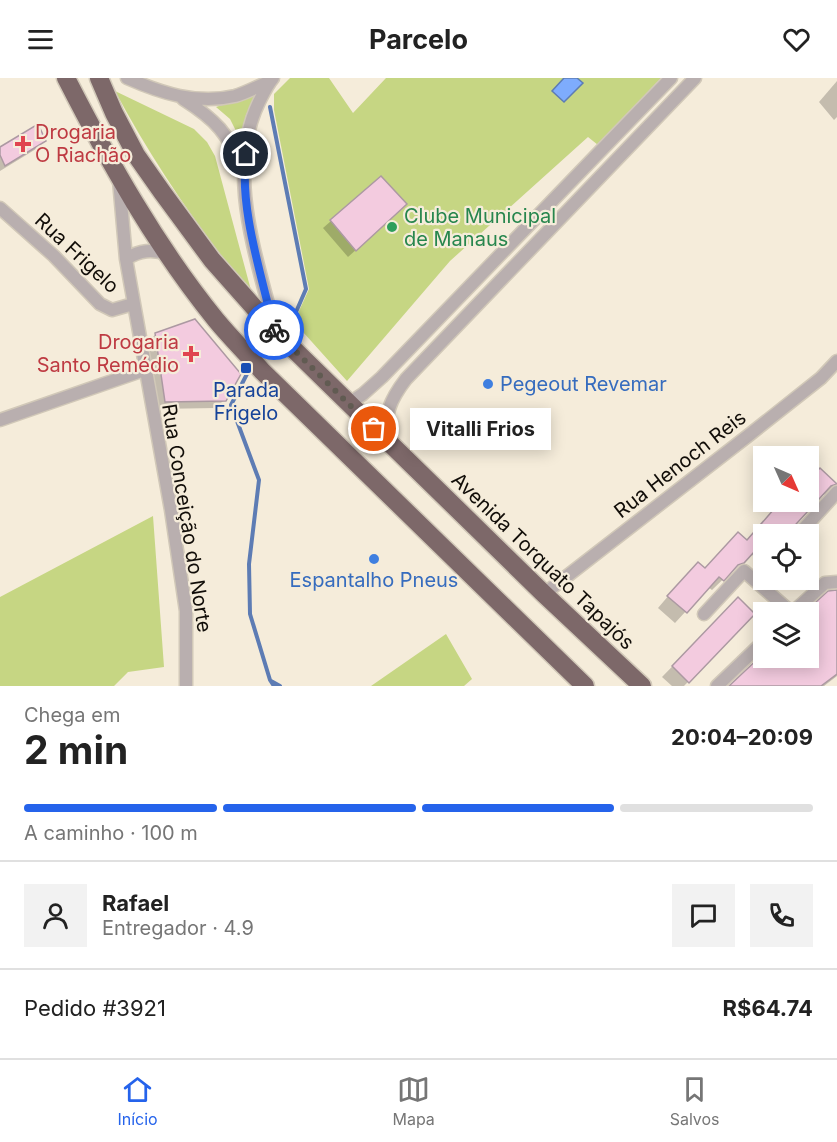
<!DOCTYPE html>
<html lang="pt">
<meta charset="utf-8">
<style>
:root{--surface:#fff;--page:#f2f2f2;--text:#222;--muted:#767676;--line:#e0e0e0;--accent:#2563eb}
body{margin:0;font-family:Inter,sans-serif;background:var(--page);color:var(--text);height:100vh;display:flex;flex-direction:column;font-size:22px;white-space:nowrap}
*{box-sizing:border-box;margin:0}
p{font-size:20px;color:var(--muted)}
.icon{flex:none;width:33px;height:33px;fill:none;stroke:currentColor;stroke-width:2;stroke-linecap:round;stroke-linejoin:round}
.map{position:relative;height:608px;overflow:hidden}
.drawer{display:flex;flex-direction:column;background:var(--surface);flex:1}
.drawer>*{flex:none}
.needle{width:39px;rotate:135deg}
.buttons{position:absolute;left:753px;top:368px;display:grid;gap:12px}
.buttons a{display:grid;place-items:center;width:66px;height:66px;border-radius:0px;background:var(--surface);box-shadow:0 3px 15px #0003;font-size:30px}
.pin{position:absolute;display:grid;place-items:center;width:51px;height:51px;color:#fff;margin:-26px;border:3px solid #fff;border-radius:50%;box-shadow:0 2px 6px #0007}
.courier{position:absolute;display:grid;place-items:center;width:60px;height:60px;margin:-30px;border:4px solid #2563eb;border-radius:50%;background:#fff;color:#222;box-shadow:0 2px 8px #0007}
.bubble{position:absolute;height:42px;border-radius:0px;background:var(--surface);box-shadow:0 3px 15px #0003;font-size:20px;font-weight:700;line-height:42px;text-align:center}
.summary em{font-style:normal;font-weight:700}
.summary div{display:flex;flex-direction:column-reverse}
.summary{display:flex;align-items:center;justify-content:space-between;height:102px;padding:0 24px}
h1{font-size:39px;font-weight:700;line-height:45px}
.bar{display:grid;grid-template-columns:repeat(4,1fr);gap:9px 6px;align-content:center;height:72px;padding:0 24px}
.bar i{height:8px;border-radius:4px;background:var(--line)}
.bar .active{background:var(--accent)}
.bar p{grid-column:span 4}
.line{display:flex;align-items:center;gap:15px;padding:0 24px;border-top:2px solid var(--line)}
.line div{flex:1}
.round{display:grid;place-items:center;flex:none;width:63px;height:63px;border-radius:0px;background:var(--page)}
header{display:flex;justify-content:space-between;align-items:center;height:78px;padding:0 24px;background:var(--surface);font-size:27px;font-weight:700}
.tabs{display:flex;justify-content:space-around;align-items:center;height:84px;border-top:2px solid var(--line);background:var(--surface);font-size:16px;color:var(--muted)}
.tabs a{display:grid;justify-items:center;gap:3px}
.tabs .active{color:var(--accent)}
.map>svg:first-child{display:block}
</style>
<header><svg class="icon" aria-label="menu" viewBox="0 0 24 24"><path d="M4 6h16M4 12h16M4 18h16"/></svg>Parcelo<svg class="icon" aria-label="heart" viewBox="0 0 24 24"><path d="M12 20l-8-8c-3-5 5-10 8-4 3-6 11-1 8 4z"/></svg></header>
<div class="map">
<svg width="837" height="608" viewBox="0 0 837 608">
<rect width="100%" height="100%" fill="#f5ecda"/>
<path fill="#c6d683" d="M290,0H329L353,35L386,0H661L598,67L588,59L450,183L347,303L294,244L309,211L274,32V16Z
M115,13L194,51L207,64L215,78L252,216C200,153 154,86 115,13Z
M256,15L246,37L240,61L230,41L216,29Z
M153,438L164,589L128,594L114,608H0V519Z
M446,556L472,601L464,608H371Z"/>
<path fill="#7eacfd" stroke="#5d7cb4" stroke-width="1.5" d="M564,0H577L583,5L564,24L552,13Z"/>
<path fill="#0003" d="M837,3V39L834,42L819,24Z
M44,63L36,71L0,93V71Z
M398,134L348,179L323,150L331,143Z
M156,256L224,322L216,330L157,331L148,264Z
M808,403L836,406L826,416L820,418L785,456H764V479L759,483L750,475L712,512L708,509L675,545L658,530L687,496L704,492L746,464L791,423H808Z
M837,514V598L824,608H730L755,584L757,579L764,573V579H808V534Z
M738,521L753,536L684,608H672L662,599Z"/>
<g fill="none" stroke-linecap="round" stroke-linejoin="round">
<path stroke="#5d7cb4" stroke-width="4" d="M270,29L306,211L296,234
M248,294L231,327L259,402L249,486L250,536L270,602L274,608
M271,603L280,608"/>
</g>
<path fill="#f3cbdf" stroke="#ac99a2" stroke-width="1.5" d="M38,46L46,63L5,88L0,77V69Z
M381,98L407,126L356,173L330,142Z
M195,241L241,296L226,323L165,324L155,255Z
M820,390L837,406L831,408L787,456H764V463L744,485L738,487L724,503L719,499L687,535L667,518L698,484L705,490L738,454L747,462L781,423H808V402Z
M837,512V596L821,608H729L764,575V579H808V534H805L828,513Z
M738,519L755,536L689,605L672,588Z"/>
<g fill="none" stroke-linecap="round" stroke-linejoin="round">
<defs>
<path id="minor" d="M127,0C161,15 197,27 235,18C246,15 258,8 269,4
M273,0C267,7 263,16 259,24C225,94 257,179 274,249
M183,21C216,42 228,55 243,92
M119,102L126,181L171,432L186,533V608
M0,130L54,178L100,226L112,232L133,226
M126,181C140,172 152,171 168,176
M348,326L363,316L382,299L671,0
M0,342L144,292
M386,363C385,336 389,323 406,301L695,0
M799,456L837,414
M544,516L749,357L821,300L837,283
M793,534L825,505L837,504
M704,536L744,493L791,534
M717,608L764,563"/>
<path id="highway" d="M66,0C109,84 156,168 216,242C230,259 247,276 262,293L585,608
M99,0L114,35L136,77L162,114L212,182L275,253L544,516L642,608"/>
</defs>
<use href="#minor" stroke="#d1c8b8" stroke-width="15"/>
<use href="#highway" stroke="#d1c8b8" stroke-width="21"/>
<use href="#minor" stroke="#b9afaf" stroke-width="12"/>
<use href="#highway" stroke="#7d6869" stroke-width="18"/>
</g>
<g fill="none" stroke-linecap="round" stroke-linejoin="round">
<path stroke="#615b52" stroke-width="6" stroke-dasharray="0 10.8" d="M274,252L374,351"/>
<path stroke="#2563eb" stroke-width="8" d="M246,76C239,132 262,197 274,252"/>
</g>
<g fill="#e0444e" stroke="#f5ecda" stroke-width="2">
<path d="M20 57h6v6h6v6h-6v6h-6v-6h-6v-6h6z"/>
<path d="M188 267h6v6h6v6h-6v6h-6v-6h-6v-6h6z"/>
</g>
<circle fill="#2e9e5b" stroke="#f5ecda" stroke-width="2" cx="392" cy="149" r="6"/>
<rect fill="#1a4fb4" stroke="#f5ecda" stroke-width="2" x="240" y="284" width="12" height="12" rx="3"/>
<g fill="#3f7fe0" stroke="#f5ecda" stroke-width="2">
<circle cx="488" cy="306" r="6"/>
<circle cx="374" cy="481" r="6"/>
</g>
<g text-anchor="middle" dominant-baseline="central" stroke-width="4.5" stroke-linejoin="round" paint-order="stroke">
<g font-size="20" fill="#be3a42" stroke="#f5ecda" text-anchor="start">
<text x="35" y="54">Drogaria<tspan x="35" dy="23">O Riachão</tspan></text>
<text x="179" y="264" text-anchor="end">Drogaria<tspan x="179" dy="23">Santo Remédio</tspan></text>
</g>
<g font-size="20" fill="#27864d" stroke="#f5ecda" text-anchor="start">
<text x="404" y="138">Clube Municipal<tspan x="404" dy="23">de Manaus</tspan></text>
</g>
<g font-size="20" fill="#110d08" stroke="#f5ecda">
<text transform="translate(77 175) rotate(43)">Rua Frigelo</text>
<text transform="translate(680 386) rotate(-38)">Rua Henoch Reis</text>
<text transform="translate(187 440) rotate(81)">Rua Conceição do Norte</text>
<text transform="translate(543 483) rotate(44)">Avenida Torquato Tapajós</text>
</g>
<g font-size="20" fill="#366cbe" stroke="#f5ecda" text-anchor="start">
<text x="500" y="306">Pegeout Revemar</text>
<text x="374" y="502" text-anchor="middle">Espantalho Pneus</text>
</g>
<g font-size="20" fill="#164399" stroke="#f5ecda">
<text x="246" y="312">Parada<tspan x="246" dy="23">Frigelo</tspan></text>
</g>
</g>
</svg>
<div class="buttons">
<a><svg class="needle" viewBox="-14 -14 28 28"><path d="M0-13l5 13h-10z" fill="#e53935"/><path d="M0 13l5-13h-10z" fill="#767676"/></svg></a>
<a><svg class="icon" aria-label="locate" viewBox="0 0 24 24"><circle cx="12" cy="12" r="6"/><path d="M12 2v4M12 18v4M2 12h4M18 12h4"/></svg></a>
<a><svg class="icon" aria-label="layers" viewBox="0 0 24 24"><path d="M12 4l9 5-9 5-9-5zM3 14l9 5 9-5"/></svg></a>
</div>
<div class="pin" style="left:374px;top:351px;background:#ea580c"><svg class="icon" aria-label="bag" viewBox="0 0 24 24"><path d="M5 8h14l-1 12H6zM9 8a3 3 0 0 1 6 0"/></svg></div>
<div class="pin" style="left:246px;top:76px;background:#1f2937"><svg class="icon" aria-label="home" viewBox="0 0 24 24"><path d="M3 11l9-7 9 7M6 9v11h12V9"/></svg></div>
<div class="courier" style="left:274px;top:252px"><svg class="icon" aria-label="bike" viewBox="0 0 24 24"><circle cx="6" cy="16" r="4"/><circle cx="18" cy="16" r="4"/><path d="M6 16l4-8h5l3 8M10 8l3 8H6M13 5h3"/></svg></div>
<div class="bubble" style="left:410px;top:330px;width:141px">Vitalli Frios</div>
</div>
<section class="drawer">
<div class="summary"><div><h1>2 min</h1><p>Chega em</p></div><em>20:04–20:09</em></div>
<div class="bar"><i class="active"></i><i class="active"></i><i class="active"></i><i></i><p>A caminho · 100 m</p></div>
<div class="line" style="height:108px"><a class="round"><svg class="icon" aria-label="person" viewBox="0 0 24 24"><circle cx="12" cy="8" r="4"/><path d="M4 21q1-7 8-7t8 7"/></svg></a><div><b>Rafael</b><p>Entregador · 4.9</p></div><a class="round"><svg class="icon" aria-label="chat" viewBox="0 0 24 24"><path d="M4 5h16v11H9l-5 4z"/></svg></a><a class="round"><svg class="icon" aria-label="phone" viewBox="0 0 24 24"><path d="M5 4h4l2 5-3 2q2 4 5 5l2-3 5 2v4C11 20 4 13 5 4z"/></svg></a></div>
<div class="line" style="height:78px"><div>Pedido #3921</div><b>R$64.74</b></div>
</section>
<nav class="tabs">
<a class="active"><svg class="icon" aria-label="home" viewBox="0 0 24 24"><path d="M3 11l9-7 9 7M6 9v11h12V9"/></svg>Início</a>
<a><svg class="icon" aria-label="map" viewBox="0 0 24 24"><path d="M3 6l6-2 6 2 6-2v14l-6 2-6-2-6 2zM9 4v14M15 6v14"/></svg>Mapa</a>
<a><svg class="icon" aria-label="saved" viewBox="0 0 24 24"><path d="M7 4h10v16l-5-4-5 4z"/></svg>Salvos</a>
</nav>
